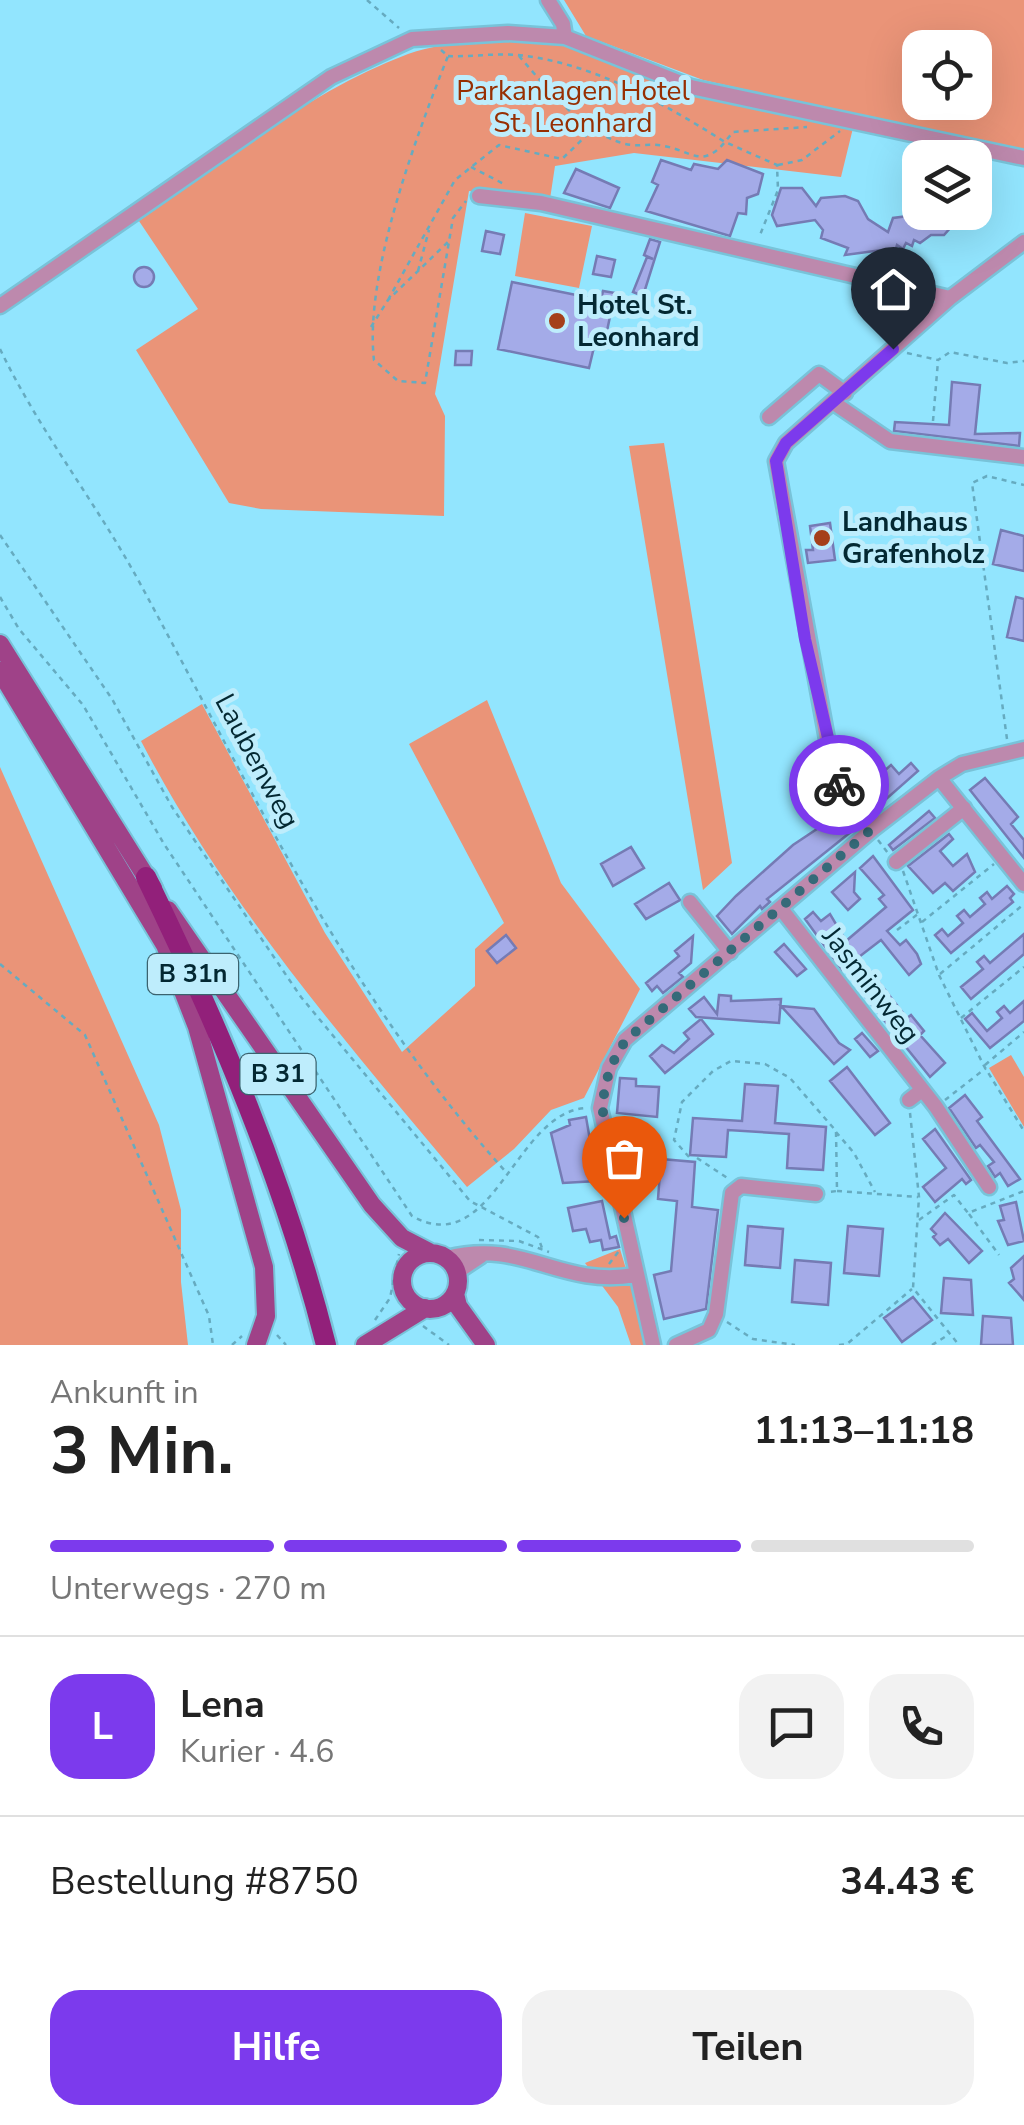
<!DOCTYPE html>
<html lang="de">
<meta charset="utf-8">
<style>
:root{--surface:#fff;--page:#f2f2f2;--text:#222;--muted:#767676;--line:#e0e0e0;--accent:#7c3aed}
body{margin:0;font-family:"Nunito Sans",sans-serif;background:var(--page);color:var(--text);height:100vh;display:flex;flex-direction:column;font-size:38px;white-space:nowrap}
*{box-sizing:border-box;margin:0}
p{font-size:32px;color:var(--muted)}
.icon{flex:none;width:55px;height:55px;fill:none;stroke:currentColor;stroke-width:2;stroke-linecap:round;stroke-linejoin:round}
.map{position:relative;height:1345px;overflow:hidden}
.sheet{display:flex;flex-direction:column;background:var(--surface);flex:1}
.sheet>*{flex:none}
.buttons{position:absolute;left:902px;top:30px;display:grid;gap:20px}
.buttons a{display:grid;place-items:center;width:90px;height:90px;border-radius:20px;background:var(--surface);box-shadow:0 10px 40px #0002;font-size:50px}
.pin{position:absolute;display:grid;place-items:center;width:85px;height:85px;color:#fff;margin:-102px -42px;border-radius:50% 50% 50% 0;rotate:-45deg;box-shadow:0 0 10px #0007}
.pin .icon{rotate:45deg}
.courier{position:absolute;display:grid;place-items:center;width:100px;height:100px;margin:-50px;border:8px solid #7c3aed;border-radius:50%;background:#fff;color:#222;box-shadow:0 2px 12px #0007}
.overview em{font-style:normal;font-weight:700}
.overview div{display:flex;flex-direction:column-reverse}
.overview{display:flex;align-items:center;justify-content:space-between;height:170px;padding:0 50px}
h1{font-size:65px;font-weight:700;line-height:75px}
.bar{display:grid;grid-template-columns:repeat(4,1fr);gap:15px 10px;align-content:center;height:120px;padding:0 50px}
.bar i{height:12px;border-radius:8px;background:var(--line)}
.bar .selected{background:var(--accent)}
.bar p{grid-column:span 4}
.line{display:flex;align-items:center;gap:25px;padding:0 50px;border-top:2px solid var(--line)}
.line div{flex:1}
.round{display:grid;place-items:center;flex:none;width:105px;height:105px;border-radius:30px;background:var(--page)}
.action{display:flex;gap:20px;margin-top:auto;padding:20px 50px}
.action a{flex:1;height:115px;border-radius:30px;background:var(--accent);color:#fff;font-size:40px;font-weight:700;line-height:115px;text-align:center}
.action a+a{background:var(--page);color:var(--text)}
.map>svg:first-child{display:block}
</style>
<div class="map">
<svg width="1024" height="1345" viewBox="0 0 1024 1345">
<rect width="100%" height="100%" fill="#92e5fe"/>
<path fill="#ea9478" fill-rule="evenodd" d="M564,0H1024V152L703,80L586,36ZM920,48H975V102H920Z
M477,40L563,45L683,89L854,124L841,177L634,153L555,166L550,199L469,191L435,394L445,416L444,516L261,509L229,503L136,350L198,309L139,221C225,161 309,91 408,54C430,46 455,44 477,40Z
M525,213L592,226L579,288L515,276Z
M664,443L732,863L703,890L629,446Z
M487,700L561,883L640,989L584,1098L551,1110L514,1149L467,1187C350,1047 226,905 141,741L202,704L325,933L402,1052L475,986V949L504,923L409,744Z
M0,767L159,1125L181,1210V1282L188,1345H0Z
M1011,1055L1024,1077V1127L989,1068Z
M620,1249L649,1345H631L618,1307L585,1263Z"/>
<path fill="#a4abe8" stroke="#757bb4" stroke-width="2.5" d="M661,160L691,170L694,164L718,169L727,160L763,174L758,194L747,198L746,214L738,213L730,236L646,211L658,185L652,182Z
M576,169L619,188L610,208L564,193Z
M781,188H802L816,206L821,198L845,196L858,201L868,219L888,232L893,218L916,215L918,209L950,219L951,227L944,235H931L920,243L914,240L912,246L906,243L903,249L897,245L895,252L889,249L845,255L848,248L821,238L823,230L815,220L777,226L772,215Z
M486,231L504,235L500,254L482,251Z
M650,239L660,242L643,296L633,292L647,257L653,259L644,255Z
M597,256L615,260L611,277L593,274Z
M134 277a10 10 0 1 1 20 0a10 10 0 1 1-20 0Z
M512,282L601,300L603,291L615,293L604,345L595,343L589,368L498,349Z
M456,351H472L471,365H455Z
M952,382L980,385L975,434L1020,433L1019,446L894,431L895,422L949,425Z
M830,523L835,560L808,563L806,550H813L810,526Z
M1001,530L1024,536V571L993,564Z
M1016,597L1024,599V641L1007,637Z
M911,763L918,771L876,808L861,791L891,765L899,774Z
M985,778L1018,817L1011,824L1024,840V858L970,790Z
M844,811L857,827L767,899L770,902L762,909L760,906L732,934L717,916L736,896L793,845Z
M929,811L935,818L893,850L889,845Z
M949,834L953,839L940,851L953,866L967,854L975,872L953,891L945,883L933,893L908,866Z
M631,847L644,868L613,886L601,864Z
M873,856L913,910L887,931L900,945L906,940L917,954L921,964L909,975L881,940L842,970L805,919L813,912L821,921L830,914L846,941L886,907L879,899L884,895L860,868Z
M855,872L854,892L860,899L848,910L832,892Z
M669,883L680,900L646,919L635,904Z
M1007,886L1014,894L1010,898L1013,902L951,953L935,935L942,929L948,936L963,923L957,916L964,910L970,917L985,904L980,898L987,892L992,899Z
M1024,934V954L971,999L961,987L983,969L977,962L984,956L990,963Z
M506,935L516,948L497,963L487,951Z
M693,936L691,963L679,973L683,977L663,993L657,986L652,991L646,983L679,956L675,951Z
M784,944L806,969L797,976L775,952Z
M871,972L907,1018L911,1015L924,1031L920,1035L945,1063L930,1077L855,984Z
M719,995L731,996V1001L781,999L779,1023L696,1017L689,1009L704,997L717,1014Z
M1024,1001V1021L990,1048L965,1019L972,1013L987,1031L1002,1018L997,1012L1004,1006L1010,1013Z
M781,1006L814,1009L839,1043L850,1050L834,1064Z
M701,1019L713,1034L665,1073L650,1056L662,1045L674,1053L689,1039L684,1033Z
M862,1033L878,1051L870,1057L855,1039Z
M847,1067L890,1123L875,1135L830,1081Z
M620,1078L636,1079V1086L659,1087L657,1117L617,1113Z
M745,1084L778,1086L775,1123L826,1127L823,1170L787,1168L789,1134L728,1130L726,1157L690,1155L693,1118L742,1121Z
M965,1095L982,1117L977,1121L1020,1179L1008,1186L1000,1173L995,1177L988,1166L994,1162L980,1145L976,1148L949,1108Z
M586,1117L597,1181L563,1183L551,1133L570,1125L569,1120Z
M935,1129L971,1180L966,1184L962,1179L935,1202L923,1187L946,1168L923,1139Z
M661,1159L695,1162L692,1207L718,1210L706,1309L664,1319L654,1275L671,1271L677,1201L658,1199Z
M602,1201L610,1238L616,1236L619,1247L603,1250L601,1240L590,1242L586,1229L573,1231L568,1208Z
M1016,1202L1024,1241L1008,1245L998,1221L1004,1220L1000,1206Z
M945,1213L982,1251L969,1263L948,1239L940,1245L933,1237L936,1234L931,1229Z
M748,1226L783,1229L780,1268L745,1265Z
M848,1226L883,1229L879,1276L844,1273Z
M1024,1256V1300L1009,1283L1014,1279L1011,1268Z
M795,1260L831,1263L828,1305L792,1302Z
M944,1278L971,1280L973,1315L941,1313Z
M913,1297L932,1320L902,1342L884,1318Z
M983,1316L1011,1318L1013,1345H981Z"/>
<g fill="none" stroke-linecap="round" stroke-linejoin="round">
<defs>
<path id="minor" d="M548,0L563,24L565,37
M479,196L541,203L950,298
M0,306L331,77L412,39L508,33L565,37L691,87L1024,158
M834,403L890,441L1024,457
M769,417L819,374L845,393
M939,778L1024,884
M873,829L840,786L829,750L776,461L786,443L950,298L1024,242
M896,862L964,808
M690,902L730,952
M782,910L936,1107L989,1187
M909,1100L922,1090
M447,1258C523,1238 559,1288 635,1275
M457,1272L481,1256
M653,1345L600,1108L609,1068L625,1040L873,829L939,778L962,764L1024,749
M676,1345L709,1330L716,1314L732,1193L741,1186L816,1194"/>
<path id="major" d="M0,644L153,888
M0,671L165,945L197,1027L264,1267L266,1316L256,1345
M168,910L372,1205L402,1238L429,1252
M402 1281a28 28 0 1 1 56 0a28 28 0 1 1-56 0Z
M455,1294L458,1306L486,1345
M365,1345L425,1308"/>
<path id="highway" d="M146,877C219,1027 285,1182 326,1345"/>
</defs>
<use href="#minor" stroke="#78c3d9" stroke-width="19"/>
<use href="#major" stroke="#78c3d9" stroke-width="22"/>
<use href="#highway" stroke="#78c3d9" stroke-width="25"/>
<path stroke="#66abc0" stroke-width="2.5" stroke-dasharray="5 5" stroke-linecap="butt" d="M367,0L399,28
M441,50L448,56C416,137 364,275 374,360L398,381L425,383L453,218L466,201
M448,56C471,57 495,53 518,55C593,63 663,103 725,142L733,132L807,127
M519,56C548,89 581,132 625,144C638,147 652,143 664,146C692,151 702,169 725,142L777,165L778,190L760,235
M778,165L802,160L840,131
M471,167L504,184
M418,271L429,230
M388,300L455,180L499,145L562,159L592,130
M371,327L388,300L449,241
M0,349C38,428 93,499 136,576C251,787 343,990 505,1171
M907,353L938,360L950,352L1007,363L1024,361
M933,421L938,361
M0,535L112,699L172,807L301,997L470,1201L538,1237L542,1248
M0,597L19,629L83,705L164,844L412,1216C494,1262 515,1109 588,1108
M1007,739L972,483L987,476L1024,485
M878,840L888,853
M903,871L939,975L984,1066L1024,1131
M922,922L994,864
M897,930L918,914
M0,964L85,1035L209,1316L213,1345
M940,974L1024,904
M961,1018L1024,967
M985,1065L1024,1032
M945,1100L986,1068
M910,1113L919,1197L913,1288L959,1345
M836,1132L854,1153L875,1192
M689,1157L674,1140L682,1102L713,1071L731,1061L765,1064L790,1078L836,1131L837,1191L828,1192
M697,1158L729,1179
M837,1191L918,1197
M969,1214L999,1255
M919,1220L954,1195L968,1213L1024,1191
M479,1240L519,1241L549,1252
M609,1264L619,1251
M375,1320L390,1298L399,1254
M727,1322L753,1339L795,1345
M423,1326L449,1345
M277,1335L286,1345
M232,1345L242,1336
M839,1345L847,1344L912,1289
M932,1345L948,1335"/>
<use href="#minor" stroke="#bd89ad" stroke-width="14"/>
<use href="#major" stroke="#9f4288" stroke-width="18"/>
<use href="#highway" stroke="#92207a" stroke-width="20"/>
</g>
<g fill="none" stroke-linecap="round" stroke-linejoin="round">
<path stroke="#356a79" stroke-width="10" stroke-dasharray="0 18" d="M624,1218C611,1151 583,1102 626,1040L873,828L839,785"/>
<path stroke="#7c3aed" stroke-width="12" d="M839,785L805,639L776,461L786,443L893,349"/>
</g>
<g fill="#a53f1a" stroke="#beedfc" stroke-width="4">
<circle cx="557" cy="321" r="10"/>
<circle cx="822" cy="538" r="10"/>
</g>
<g text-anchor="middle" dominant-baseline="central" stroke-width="10" stroke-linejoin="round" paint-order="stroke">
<g fill="#beedfc" stroke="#3b636f" stroke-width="2.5">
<rect x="148" y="954" width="90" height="40" rx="8"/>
<rect x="240.5" y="1054" width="75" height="40" rx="8"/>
</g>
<g font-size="25" font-weight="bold" fill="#032832">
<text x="193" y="974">B 31n</text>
<text x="278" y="1074">B 31</text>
</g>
<g font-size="28" fill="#972f02" stroke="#beedfc">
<text x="573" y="91">Parkanlagen Hotel<tspan x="573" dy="32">St. Leonhard</tspan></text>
</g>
<g font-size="28" font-weight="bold" fill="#032832" stroke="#beedfc" text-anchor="start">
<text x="577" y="305">Hotel St.<tspan x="577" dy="32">Leonhard</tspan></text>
<text x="842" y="522">Landhaus<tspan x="842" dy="32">Grafenholz</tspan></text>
</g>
<g font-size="28" fill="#032832" stroke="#beedfc">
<text transform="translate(257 761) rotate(62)">Laubenweg</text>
<text transform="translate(871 985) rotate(52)">Jasminweg</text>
</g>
</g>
</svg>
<div class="buttons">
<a><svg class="icon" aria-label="locate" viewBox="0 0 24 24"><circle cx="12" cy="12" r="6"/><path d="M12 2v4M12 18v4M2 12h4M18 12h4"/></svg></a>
<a><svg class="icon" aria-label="layers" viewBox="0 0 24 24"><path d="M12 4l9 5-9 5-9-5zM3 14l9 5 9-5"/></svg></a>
</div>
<div class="pin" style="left:624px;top:1218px;background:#ea580c"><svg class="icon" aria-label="bag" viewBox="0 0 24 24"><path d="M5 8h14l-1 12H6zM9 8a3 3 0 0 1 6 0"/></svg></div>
<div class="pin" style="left:893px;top:349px;background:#1f2937"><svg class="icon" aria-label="home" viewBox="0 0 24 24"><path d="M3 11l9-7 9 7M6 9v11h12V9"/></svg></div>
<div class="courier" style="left:839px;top:785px"><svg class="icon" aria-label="bike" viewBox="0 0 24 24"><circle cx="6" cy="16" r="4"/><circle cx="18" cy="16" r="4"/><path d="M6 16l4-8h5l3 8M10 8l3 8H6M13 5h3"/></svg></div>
</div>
<section class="sheet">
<div class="overview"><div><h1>3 Min.</h1><p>Ankunft in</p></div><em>11:13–11:18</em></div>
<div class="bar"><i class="selected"></i><i class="selected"></i><i class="selected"></i><i></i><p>Unterwegs · 270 m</p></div>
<div class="line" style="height:180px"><b class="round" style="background:var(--accent);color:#fff">L</b><div><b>Lena</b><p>Kurier · 4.6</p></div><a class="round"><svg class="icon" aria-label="chat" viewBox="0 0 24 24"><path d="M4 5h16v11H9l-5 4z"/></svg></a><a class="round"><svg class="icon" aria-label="phone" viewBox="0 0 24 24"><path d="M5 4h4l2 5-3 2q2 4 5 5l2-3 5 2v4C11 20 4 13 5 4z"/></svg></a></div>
<div class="line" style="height:130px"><div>Bestellung #8750</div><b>34.43 €</b></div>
<div class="action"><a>Hilfe</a><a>Teilen</a></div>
</section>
